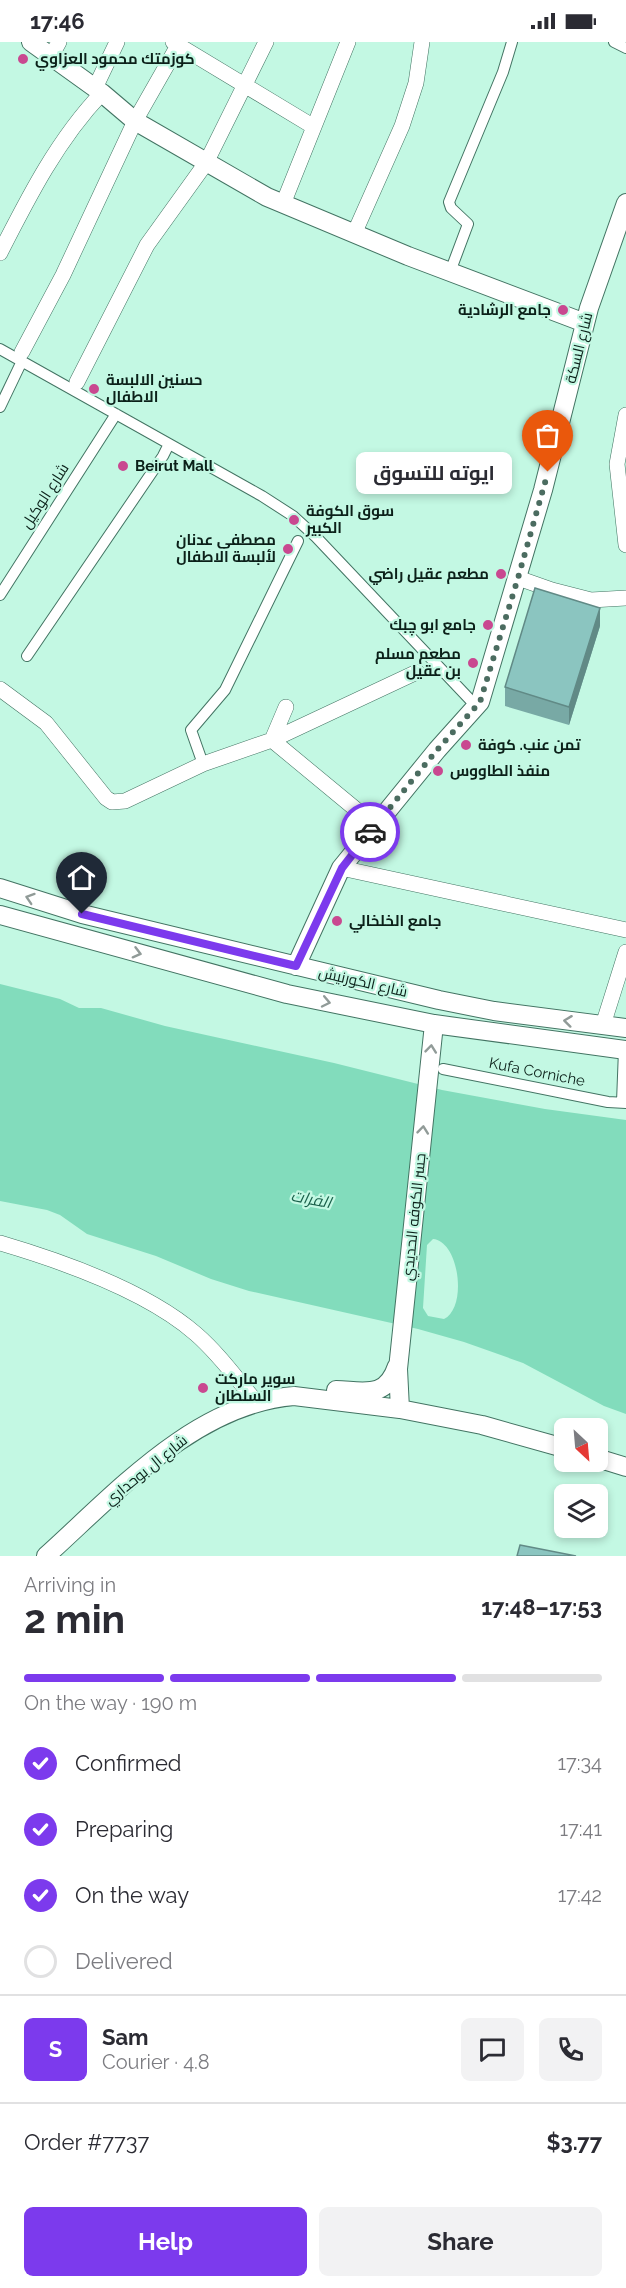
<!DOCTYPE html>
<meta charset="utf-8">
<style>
:root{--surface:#fff;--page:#f2f2f3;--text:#2b2b33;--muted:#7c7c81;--line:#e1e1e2;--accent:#7c3aed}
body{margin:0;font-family:Raleway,Cairo,sans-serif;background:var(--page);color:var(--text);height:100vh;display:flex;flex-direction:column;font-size:22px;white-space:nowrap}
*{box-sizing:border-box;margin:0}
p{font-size:20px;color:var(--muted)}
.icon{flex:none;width:33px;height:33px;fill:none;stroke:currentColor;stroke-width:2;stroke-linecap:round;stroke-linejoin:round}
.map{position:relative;height:1514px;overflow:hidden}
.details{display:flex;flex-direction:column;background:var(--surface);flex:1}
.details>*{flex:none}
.needle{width:39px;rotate:154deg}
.controls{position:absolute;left:554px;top:1376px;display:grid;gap:12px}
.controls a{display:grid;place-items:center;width:54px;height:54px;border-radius:9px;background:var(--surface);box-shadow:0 3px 9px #0003;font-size:30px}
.pin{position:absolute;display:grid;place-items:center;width:51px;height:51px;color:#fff;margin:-62px -26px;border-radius:50% 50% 50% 0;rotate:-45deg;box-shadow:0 0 6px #0007}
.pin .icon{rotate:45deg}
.courier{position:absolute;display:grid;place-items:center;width:60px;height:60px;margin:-30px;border:4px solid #7c3aed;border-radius:50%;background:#fff;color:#222;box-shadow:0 2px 8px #0007}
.bubble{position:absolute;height:42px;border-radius:9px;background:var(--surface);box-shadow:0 3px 9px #0003;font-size:20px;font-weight:700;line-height:42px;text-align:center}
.head em{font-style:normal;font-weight:700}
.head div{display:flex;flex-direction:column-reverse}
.head{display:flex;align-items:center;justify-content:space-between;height:102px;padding:0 24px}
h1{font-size:39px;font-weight:700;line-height:45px}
.bar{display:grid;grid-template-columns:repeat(4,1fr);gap:9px 6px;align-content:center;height:72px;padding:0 24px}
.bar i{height:8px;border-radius:4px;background:var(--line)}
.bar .current{background:var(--accent)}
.bar p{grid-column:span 4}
.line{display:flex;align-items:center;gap:15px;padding:0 24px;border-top:2px solid var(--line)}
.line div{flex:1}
.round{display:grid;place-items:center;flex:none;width:63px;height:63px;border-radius:9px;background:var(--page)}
ol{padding:0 24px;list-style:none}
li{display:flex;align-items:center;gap:18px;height:66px}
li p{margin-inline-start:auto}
li .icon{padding:6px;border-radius:50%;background:var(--accent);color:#fff;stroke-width:4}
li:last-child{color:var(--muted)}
li i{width:33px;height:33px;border:3px solid var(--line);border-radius:50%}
.cta{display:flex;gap:12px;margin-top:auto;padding:12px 24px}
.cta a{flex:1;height:69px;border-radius:9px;background:var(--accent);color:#fff;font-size:24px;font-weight:700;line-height:69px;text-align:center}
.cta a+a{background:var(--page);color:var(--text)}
.status{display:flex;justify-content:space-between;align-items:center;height:42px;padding:0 30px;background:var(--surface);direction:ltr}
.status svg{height:16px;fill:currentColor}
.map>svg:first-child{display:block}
</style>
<div class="status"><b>17:46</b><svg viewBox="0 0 49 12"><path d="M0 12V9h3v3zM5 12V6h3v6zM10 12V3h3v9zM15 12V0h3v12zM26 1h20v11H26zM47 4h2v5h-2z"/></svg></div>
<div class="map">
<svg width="626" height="1514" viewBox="0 0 626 1514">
<rect width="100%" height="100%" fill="#c3f8e3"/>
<path fill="#82dcbc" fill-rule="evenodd" d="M0,942L60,957L79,966H101L165,984L334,1021L442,1048L545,1067L626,1078V1372L604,1364L523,1321L464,1300L418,1287L249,1249L211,1237L156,1214L87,1192L60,1173L47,1168L0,1159ZM433,1197C459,1199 468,1265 444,1277L428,1274L423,1266L427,1203Z"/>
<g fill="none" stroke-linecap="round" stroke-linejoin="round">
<defs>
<path id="pedestrian" d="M614,0L626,6
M450,230L468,182L451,166L449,160L503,30L512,0
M0,307L262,454L293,474L316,495L476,664
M0,365L22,319
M0,553L116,372
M27,614L163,414L169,402
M203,722L191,688L225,648L298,499
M443,1027L608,1060L626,1061
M622,1060L624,1008"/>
<path id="minor" d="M173,0L314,85
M50,16L59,0
M95,46L117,0
M283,162L348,0
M354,192L402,84L416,41L422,0
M0,211C29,154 58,97 102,51
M22,310L63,233L135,79L180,0
M77,340L147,203L206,121L266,0
M626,373L617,422L626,503
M518,536L552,548L591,558L626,556
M0,647L46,681L106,756L112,760L125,759L203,722L272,698L417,630
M286,665L272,698L376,784
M341,826L626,888
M603,983L626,910
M0,1201C61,1219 148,1250 196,1292C219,1312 237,1337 257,1361"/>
<path id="tertiary" d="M31,0L102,51L135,79L267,155L408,214L585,281
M0,846L82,872L439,958L494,969L626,986
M0,873L287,952L434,982L626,1008
M296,924L341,826L437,708L480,660L543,448L589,266L626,161
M336,1348C365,1349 386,1357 397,1324
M400,1367L398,1327L434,982
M597,1416L626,1425
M46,1514C116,1451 195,1362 294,1354L400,1367L482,1383L564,1406"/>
</defs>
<use href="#pedestrian" stroke="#437463" stroke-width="12"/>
<use href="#minor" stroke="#437463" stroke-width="16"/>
<use href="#tertiary" stroke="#437463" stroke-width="20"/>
<use href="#pedestrian" stroke="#fff" stroke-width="10"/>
<use href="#minor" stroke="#fff" stroke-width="15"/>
<use href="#tertiary" stroke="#fff" stroke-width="18"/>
</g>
<path fill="#78a9a5" d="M600,584L569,683L505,664V645Z"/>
<path fill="#618a86" d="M600,566V584L569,683V665Z"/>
<path fill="#8bc5c0" stroke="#618a86" stroke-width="1.5" d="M535,546L600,566L569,665L505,645Z
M520,1503L576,1514H517Z"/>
<defs><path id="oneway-chevron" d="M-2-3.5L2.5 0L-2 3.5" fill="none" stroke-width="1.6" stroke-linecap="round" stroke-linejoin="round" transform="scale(1.5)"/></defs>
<g stroke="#919b98">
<use href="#oneway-chevron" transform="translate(30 856) rotate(-162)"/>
<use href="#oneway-chevron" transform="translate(137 911) rotate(15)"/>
<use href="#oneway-chevron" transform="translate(326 960) rotate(12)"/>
<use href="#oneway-chevron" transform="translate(568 979) rotate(-173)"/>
<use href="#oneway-chevron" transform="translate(431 1007) rotate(-84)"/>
<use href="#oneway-chevron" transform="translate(423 1088) rotate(-84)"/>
</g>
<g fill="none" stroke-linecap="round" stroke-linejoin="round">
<path stroke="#4b6c60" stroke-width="6" stroke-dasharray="0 10.8" d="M370,790L437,708L480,660L518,536L548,430"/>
<path stroke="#7c3aed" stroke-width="8" d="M82,872L296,924L342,826L370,790"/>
</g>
<g fill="#c94890" stroke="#c3f8e3" stroke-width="2">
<circle cx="23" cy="17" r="6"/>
<circle cx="563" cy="268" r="6"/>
<circle cx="94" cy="347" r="6"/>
<circle cx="123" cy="424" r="6"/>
<circle cx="294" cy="478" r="6"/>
<circle cx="288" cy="507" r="6"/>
<circle cx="501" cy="532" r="6"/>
<circle cx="488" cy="583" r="6"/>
<circle cx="473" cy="621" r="6"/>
<circle cx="466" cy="703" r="6"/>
<circle cx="438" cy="729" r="6"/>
<circle cx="337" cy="879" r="6"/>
<circle cx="203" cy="1346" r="6"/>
</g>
<g text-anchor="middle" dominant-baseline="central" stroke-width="4.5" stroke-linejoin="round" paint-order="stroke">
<g font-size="15" font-weight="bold" fill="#0b2019" stroke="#c3f8e3" text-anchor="start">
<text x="35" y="17">كوزمتك محمود العزاوي</text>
<text x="551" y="268" text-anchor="end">جامع الرشادية</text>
<text x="106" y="338">حسنين الالبسة<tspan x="106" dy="17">الاطفال</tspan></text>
<text x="135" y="424">Beirut Mall</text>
<text x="306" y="469">سوق الكوفة<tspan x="306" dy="17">الكبير</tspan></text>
<text x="276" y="498" text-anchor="end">مصطفى عدنان<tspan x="276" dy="17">لألبسة الاطفال</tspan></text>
<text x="489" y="532" text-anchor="end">مطعم عقيل راضي</text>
<text x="476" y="583" text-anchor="end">جامع ابو چبك</text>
<text x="461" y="612" text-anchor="end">مطعم مسلم<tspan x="461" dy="17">بن عقيل</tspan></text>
<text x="478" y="703">تمن عنب. كوفة</text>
<text x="450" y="729">منفذ الطاووس</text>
<text x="349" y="879">جامع الخلخالي</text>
<text x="215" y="1337">سوپر ماركت<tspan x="215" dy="17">السلطان</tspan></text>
</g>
<g font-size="15" fill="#0b2019" stroke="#c3f8e3">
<text transform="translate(579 306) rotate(-76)">شارع السكة</text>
<text transform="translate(45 454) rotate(-57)">شارع الوكيل</text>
<text transform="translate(363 940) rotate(13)">شارع الكورنيش</text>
<text transform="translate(537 1030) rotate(11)">Kufa Corniche</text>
<text transform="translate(414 1175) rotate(-84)">جسر الکوفه الحديدي</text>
<text transform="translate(146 1428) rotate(-39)">شارع ال بوحداري</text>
</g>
<g font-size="16" font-style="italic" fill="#195f4a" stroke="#c3f8e3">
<text transform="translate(311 1157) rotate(11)">الفرات</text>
</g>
</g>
</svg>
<div class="controls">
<a><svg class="needle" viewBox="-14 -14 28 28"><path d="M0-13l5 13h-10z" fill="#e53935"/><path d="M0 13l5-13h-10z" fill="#7c7c81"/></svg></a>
<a><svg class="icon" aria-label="layers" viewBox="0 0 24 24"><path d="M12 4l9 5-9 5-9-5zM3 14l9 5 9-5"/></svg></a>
</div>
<div class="pin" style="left:548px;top:430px;background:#ea580c"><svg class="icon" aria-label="bag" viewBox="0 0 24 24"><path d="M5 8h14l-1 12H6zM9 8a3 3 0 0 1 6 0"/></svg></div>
<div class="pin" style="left:82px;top:872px;background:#1f2937"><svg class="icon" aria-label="home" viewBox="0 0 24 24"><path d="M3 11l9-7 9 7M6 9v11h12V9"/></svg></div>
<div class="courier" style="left:370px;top:790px"><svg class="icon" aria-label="car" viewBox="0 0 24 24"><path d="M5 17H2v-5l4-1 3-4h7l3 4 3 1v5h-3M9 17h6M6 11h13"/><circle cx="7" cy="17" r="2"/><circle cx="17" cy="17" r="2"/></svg></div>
<div class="bubble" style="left:356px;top:410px;width:156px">ايوته للتسوق</div>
</div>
<section class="details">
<div class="head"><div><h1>2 min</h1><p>Arriving in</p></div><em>17:48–17:53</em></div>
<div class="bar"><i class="current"></i><i class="current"></i><i class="current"></i><i></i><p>On the way · 190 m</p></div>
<ol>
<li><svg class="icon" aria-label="check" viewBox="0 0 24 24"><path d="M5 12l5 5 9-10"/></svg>Confirmed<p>17:34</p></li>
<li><svg class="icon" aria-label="check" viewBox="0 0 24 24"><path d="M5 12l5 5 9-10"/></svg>Preparing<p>17:41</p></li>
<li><svg class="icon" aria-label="check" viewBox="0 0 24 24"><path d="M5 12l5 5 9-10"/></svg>On the way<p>17:42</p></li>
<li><i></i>Delivered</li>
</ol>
<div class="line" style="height:108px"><b class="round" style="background:var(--accent);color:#fff">S</b><div><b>Sam</b><p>Courier · 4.8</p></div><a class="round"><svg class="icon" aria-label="chat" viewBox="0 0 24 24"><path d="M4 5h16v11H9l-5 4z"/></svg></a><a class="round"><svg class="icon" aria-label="phone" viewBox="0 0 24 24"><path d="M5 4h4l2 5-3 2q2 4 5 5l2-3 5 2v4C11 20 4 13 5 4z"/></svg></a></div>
<div class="line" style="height:78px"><div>Order #7737</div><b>$3.77</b></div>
<div class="cta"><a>Help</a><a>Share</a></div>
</section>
